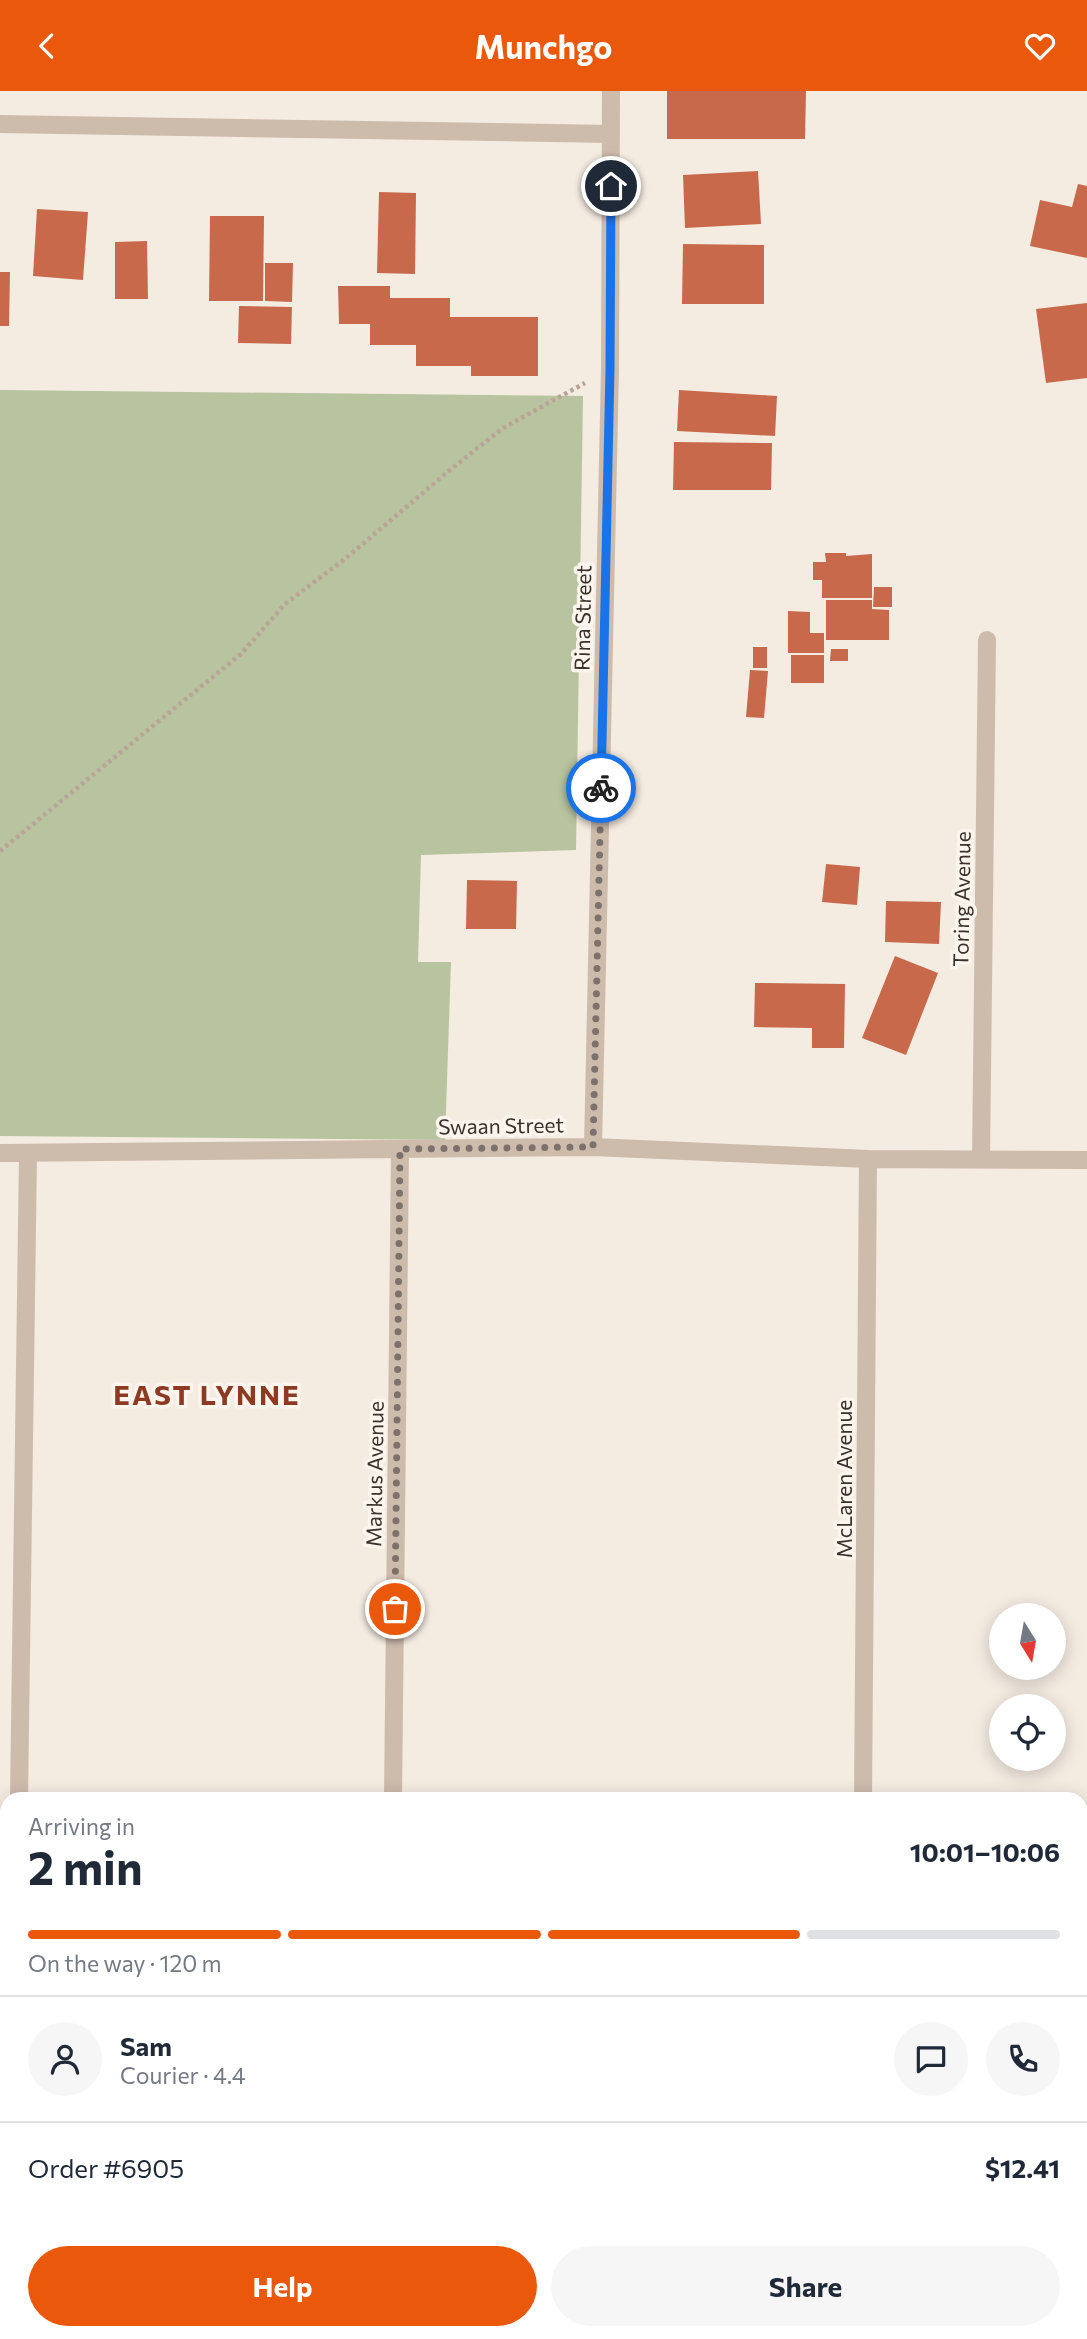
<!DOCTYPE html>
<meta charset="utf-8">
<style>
:root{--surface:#fff;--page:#f6f6f7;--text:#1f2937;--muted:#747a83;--line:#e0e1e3;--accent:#ea580c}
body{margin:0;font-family:Commissioner,sans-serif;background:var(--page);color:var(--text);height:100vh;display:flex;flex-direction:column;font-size:26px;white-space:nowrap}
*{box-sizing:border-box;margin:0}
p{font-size:23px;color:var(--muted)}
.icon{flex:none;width:38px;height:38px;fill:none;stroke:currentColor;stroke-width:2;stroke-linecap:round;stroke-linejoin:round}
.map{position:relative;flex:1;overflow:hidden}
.panel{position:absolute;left:0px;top:1701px;width:1088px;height:548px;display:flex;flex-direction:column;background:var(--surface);border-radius:21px 21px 0 0;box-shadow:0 4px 18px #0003}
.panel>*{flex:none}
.needle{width:46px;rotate:169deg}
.controls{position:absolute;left:989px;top:1512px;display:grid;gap:14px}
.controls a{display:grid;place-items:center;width:77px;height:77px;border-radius:50%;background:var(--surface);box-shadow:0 4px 18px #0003;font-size:35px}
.pin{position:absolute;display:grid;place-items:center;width:60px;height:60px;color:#fff;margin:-30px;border:4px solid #fff;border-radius:50%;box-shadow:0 2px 7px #0007}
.courier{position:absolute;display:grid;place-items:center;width:70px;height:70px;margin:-35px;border:5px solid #1a73e8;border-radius:50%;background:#fff;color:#222;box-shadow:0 2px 9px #0007}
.headline em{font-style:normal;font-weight:700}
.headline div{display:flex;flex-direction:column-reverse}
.headline{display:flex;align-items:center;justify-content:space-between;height:119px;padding:0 28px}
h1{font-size:46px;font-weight:700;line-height:52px}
.bar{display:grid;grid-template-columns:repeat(4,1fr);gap:10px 7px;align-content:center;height:84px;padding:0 28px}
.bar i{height:9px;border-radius:5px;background:var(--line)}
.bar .selected{background:var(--accent)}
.bar p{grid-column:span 4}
.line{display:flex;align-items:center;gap:18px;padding:0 28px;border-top:2px solid var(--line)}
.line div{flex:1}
.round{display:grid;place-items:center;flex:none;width:74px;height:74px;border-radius:37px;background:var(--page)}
.action{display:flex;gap:14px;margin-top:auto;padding:14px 28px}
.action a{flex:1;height:80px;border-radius:42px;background:var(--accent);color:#fff;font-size:28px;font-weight:700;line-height:80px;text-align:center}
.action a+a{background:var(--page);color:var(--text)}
header{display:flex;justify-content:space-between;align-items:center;height:91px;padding:0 28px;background:var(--accent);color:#fff;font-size:32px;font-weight:700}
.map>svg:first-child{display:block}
</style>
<header><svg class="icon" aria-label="back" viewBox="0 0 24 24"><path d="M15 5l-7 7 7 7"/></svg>Munchgo<svg class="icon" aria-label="heart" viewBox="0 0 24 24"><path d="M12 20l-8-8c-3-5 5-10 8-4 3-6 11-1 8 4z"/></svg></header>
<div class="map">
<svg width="1087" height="2248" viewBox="0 0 1087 2248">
<rect width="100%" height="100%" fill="#f4ebe1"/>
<path fill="#b8c4a0" d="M0,299L583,305L576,759L421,764L418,871H451L445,1049L0,1045Z"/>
<path fill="#c8694b" d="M667,0H806L805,48H667Z
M758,80L761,133L685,137L683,84Z
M1078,93L1087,95V167L1030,155L1040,109L1072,116Z
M379,101L416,102L415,183L377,182Z
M37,118L88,121L83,189L33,185Z
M210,125H264L263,210H209Z
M147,150L148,208H115V151Z
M683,153L764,154V213H682Z
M265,172H293L292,211L265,210Z
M0,181H10L9,235H0Z
M338,195H390V207H450V226H538V285H471V275H416V254H370V233H339Z
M1087,212V287L1046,292L1036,218Z
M239,215L292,216L291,253L238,252Z
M679,299L777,305L775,345L677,340Z
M674,351L772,352L771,399H673Z
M825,462H846V465L872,463V507H822V489H813V471H826Z
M874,496H892V516H873Z
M826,509H872V518L889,519V549H826Z
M788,520L810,521V542H824V562H788Z
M753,556H767V577H753Z
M831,558H848V570H830Z
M791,564H824V592H791Z
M750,579L768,580L764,627L746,626Z
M826,773L860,776L857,814L822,811Z
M467,789L517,790L516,838H466Z
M886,810L941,811L939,853L885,851Z
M895,865L938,882L906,964L862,947Z
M755,892L845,893L844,957H812V937L754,936Z"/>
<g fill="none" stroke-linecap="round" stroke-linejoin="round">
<path stroke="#b9a596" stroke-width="4.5" stroke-dasharray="3.5 3.5" stroke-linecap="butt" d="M0,760L241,563L285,513L345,468L451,378L503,337L585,292"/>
<path stroke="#cdbbac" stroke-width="18" d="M0,33L611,43
M593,1056L610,278L611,0
M0,1062L593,1056L868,1068L1087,1069
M981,1068L987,549
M19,1708L28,1063
M393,1708L400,1058
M863,1708L868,1068
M1082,1866L1087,1863
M0,2051H7
M1026,2248V2242"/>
</g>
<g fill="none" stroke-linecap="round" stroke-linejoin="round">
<path stroke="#7c716b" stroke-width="7" stroke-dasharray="0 12.6" d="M395,1518L400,1058L593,1056L601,697"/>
<path stroke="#1a73e8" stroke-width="9" d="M601,697L610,278L611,95"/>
</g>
<g text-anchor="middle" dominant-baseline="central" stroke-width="7" stroke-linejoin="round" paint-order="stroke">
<g font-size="21" fill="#3b302b" stroke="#fbf5ee">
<text transform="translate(582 527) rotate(-89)">Rina Street</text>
<text transform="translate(961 808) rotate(-89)">Toring Avenue</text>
<text transform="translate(501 1034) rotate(-1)">Swaan Street</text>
<text transform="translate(374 1383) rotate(-89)">Markus Avenue</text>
<text transform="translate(843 1388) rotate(-90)">McLaren Avenue</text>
</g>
<g font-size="28" font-weight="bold" letter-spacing="2" fill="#8c3b22" stroke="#fbf5ee">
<text x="207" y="1303">EAST LYNNE</text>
</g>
</g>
</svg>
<div class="controls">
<a><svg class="needle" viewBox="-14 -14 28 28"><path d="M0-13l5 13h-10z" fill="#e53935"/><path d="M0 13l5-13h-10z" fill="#747a83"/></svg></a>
<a><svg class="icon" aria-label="locate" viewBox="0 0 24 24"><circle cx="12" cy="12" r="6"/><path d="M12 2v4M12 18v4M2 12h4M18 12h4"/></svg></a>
</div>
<div class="pin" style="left:395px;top:1518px;background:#ea580c"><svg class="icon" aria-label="bag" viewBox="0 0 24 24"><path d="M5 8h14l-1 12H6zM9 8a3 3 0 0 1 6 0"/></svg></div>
<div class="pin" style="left:611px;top:95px;background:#1f2937"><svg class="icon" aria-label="home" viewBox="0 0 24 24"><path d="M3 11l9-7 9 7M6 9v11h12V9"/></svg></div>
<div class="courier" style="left:601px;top:697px"><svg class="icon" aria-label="bike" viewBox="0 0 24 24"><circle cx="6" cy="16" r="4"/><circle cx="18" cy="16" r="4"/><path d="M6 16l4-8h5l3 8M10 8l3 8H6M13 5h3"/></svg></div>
<section class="panel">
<div class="headline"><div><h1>2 min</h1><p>Arriving in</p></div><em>10:01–10:06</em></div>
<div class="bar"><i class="selected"></i><i class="selected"></i><i class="selected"></i><i></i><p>On the way · 120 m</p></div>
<div class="line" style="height:126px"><a class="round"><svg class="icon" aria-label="person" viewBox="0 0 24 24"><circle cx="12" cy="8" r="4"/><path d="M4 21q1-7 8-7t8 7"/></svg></a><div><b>Sam</b><p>Courier · 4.4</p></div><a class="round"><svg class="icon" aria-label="chat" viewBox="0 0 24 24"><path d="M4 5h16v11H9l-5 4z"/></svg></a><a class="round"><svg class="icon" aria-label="phone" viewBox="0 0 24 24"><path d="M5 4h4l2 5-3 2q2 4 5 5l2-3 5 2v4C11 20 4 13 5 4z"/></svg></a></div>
<div class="line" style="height:91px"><div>Order #6905</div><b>$12.41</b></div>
<div class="action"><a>Help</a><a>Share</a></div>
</section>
</div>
